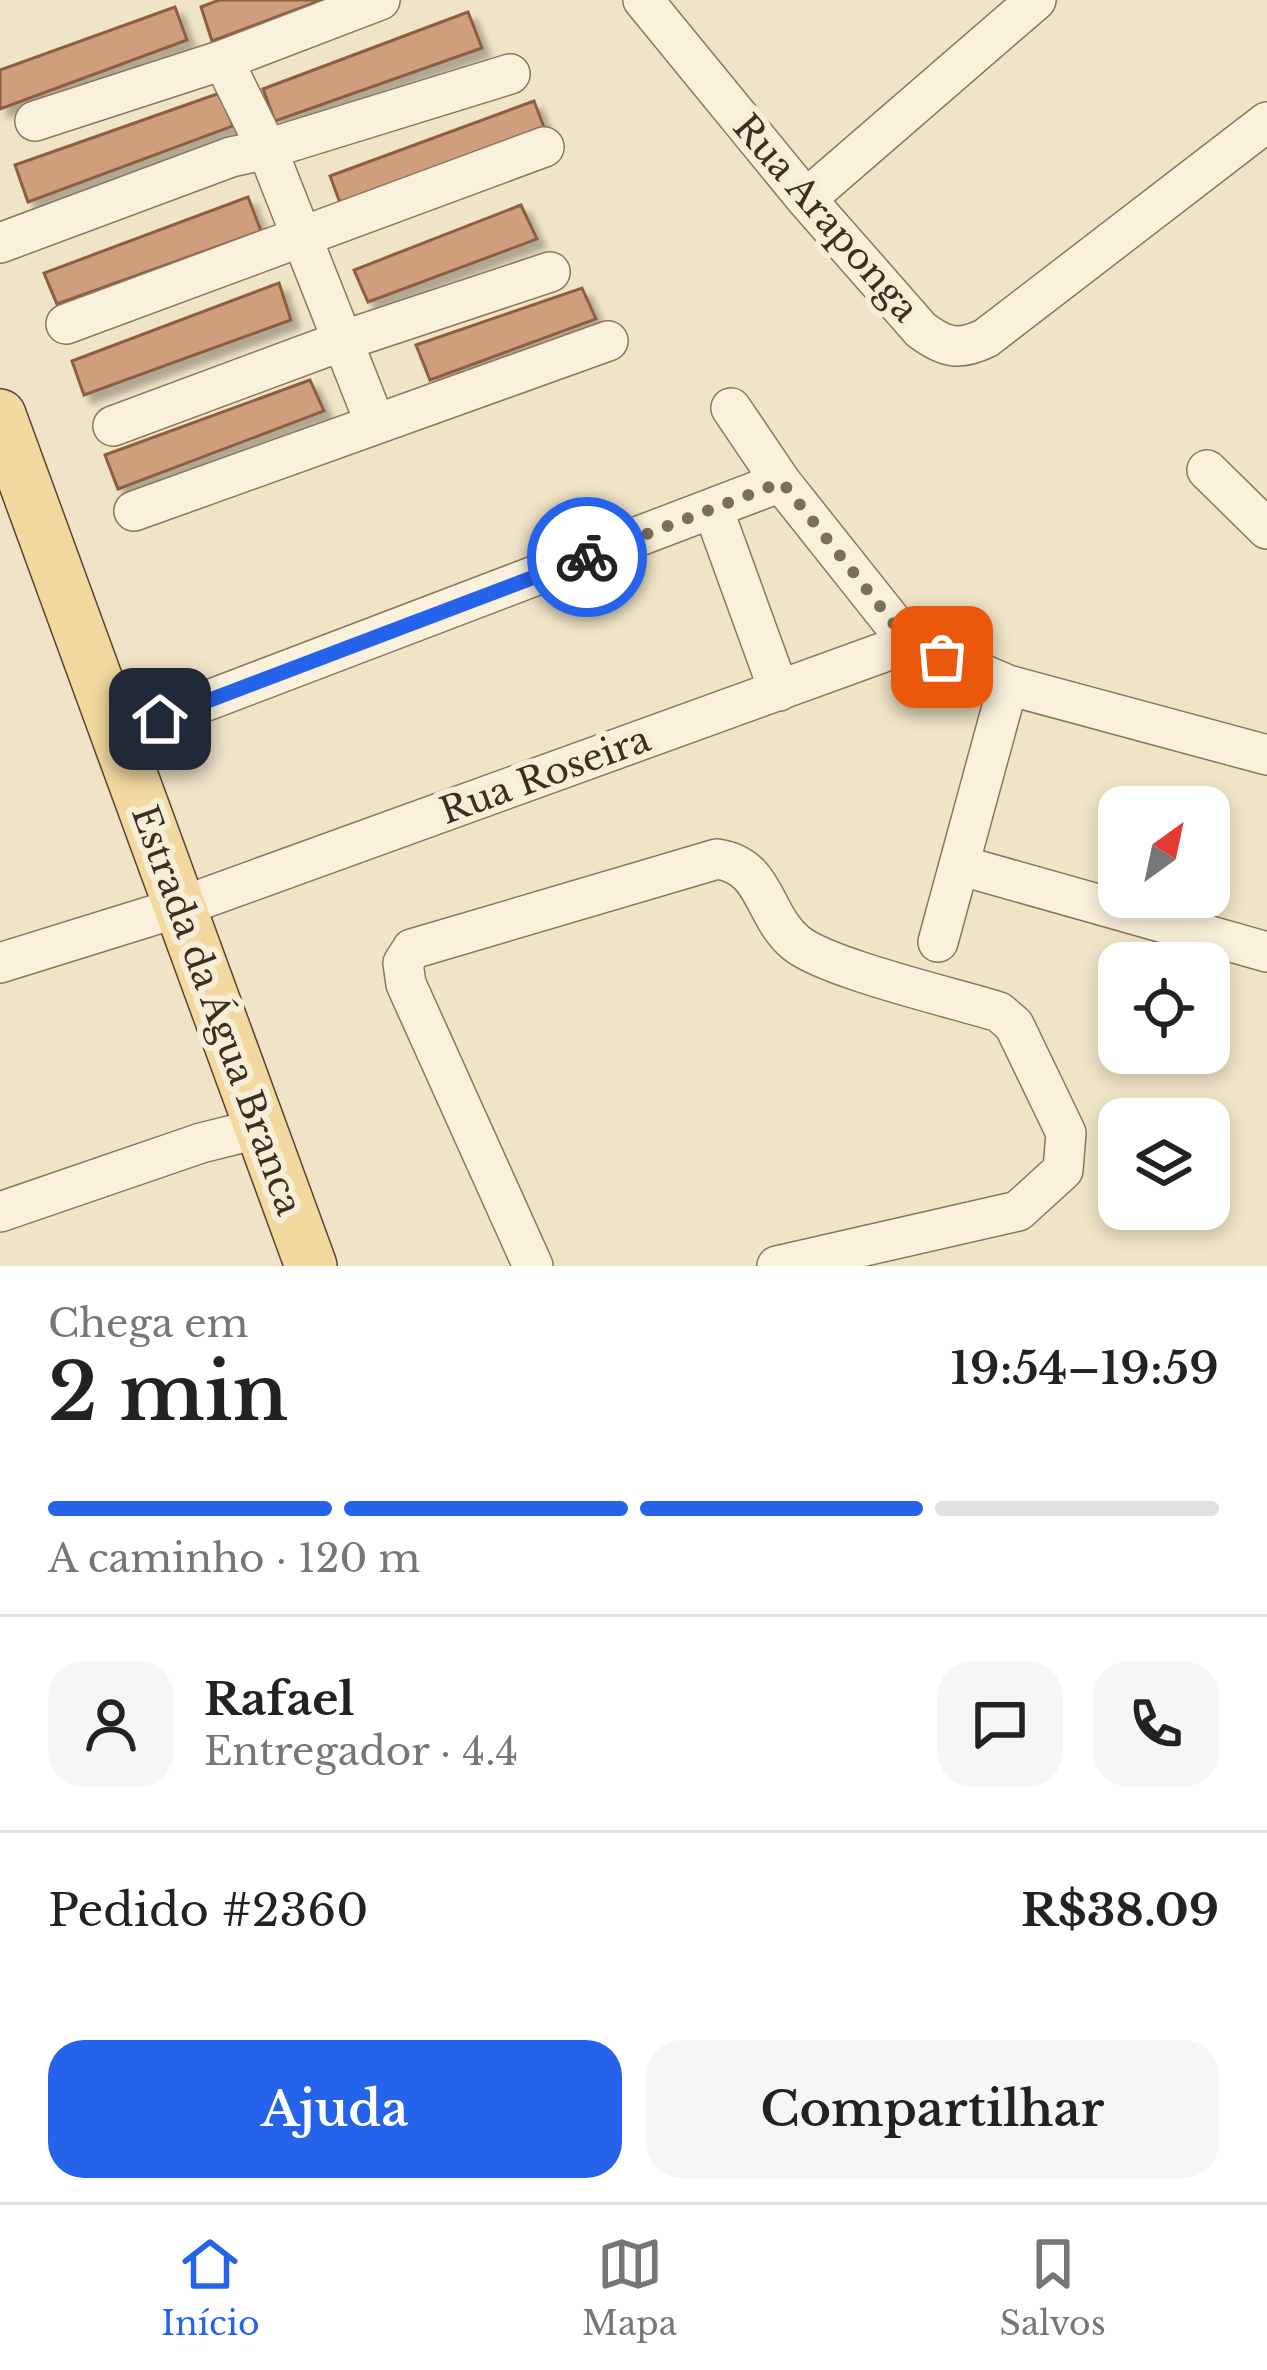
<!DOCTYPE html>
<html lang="pt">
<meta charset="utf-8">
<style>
:root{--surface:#fff;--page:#f6f6f6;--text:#222;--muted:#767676;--line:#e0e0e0;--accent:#2563eb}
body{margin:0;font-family:"Libre Baskerville",serif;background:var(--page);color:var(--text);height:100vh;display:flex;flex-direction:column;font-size:45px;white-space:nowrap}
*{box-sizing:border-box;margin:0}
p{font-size:39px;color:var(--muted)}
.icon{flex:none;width:66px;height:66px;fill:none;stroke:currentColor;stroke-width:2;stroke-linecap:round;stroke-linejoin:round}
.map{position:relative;height:1266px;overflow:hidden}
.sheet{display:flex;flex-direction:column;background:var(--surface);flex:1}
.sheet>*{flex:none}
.needle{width:78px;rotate:33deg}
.buttons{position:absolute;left:1098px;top:786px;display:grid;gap:24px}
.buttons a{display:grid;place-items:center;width:132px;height:132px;border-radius:24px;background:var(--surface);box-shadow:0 6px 18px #0003;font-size:60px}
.pin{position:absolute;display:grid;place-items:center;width:102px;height:102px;color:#fff;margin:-51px;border-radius:24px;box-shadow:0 6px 18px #0006}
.courier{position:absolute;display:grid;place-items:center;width:120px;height:120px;margin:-60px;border:9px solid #2563eb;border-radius:50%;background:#fff;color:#222;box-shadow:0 3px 15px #0007}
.head em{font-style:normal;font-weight:600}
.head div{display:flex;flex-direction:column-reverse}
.head{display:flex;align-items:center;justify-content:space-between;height:204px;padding:0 48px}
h1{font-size:78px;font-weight:600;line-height:90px}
.bar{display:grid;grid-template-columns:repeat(4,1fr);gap:18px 12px;align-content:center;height:144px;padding:0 48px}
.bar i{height:15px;border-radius:9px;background:var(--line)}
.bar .current{background:var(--accent)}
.bar p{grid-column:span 4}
.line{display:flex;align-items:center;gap:30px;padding:0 48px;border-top:3px solid var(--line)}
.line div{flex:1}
.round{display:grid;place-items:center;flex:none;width:126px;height:126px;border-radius:36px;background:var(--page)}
.primary-button{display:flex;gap:24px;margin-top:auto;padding:24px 48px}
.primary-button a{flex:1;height:138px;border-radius:36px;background:var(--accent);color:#fff;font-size:48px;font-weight:600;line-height:138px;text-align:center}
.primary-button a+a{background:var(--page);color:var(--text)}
.menu{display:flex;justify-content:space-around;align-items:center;height:168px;border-top:3px solid var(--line);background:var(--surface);font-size:33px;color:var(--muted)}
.menu a{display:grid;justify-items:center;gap:6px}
.menu .current{color:var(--accent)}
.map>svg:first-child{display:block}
</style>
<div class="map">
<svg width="1267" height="1266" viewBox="0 0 1267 1266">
<defs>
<filter id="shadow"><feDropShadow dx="8" dy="8" stdDeviation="3" flood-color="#0004"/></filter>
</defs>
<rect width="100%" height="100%" fill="#f0e4c8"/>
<path fill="#cf9f7d" stroke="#8d5f41" stroke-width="3" filter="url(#shadow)" d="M219,0H322L212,41L201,7Z
M175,7L187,40L0,109V70Z
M468,12L482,48L275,121L263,89Z
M220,93L233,126L28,202L15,165Z
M534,101L547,135L342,208L330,176Z
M248,197L261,231L57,304L44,273Z
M521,205L537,239L368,302L354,270Z
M279,283L291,320L84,395L72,361Z
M582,288L596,319L430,380L416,345Z
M310,380L324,411L118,489L105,455Z"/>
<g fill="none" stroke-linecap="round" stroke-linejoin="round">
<defs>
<path id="minor" d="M643,0L806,199L921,330C945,348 959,351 986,338L1267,122
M223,60L267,149L510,74
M35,121L223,60L380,0
M806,199L1036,0
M0,243L231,157L267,149L375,423
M66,324L544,147
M731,408L781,482L909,643L1008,685L1267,755
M113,426L342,341L550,272
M1207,470L1267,529
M713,509L779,691
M134,511L608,341
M117,735L781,482
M959,865L1267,952
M938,942L1008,685
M0,963L180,907L909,643
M0,1212L201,1143L261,1128
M533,1266L406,984L403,963L412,949L717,859C767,866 762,915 796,943C826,968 954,998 999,1012L1014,1025L1066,1133L1063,1170L1018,1211L777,1266"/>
<path id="major" d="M0,415L311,1266"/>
</defs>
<use href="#minor" stroke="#8d765c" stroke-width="42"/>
<use href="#major" stroke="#5b4430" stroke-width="54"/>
<use href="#minor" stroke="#faf1dc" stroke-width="39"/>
<use href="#major" stroke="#f3d9a0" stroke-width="51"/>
</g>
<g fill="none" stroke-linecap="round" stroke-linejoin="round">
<path stroke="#7c6e5b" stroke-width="12" stroke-dasharray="0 21.6" d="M587,557L782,482L909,643L942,657"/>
<path stroke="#2563eb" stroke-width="15" d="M160,719L587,557"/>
</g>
<g text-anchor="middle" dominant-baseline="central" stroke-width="12" stroke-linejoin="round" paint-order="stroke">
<g font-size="36" fill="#3d2e20" stroke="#f7eed8">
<text transform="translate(826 218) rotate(49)">Rua Araponga</text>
<text transform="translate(545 775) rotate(-20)">Rua Roseira</text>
<text transform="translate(217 1010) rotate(70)">Estrada da Água Branca</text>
</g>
</g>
</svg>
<div class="buttons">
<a><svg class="needle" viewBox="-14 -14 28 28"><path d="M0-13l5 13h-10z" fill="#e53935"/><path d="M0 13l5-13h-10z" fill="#767676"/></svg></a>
<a><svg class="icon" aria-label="locate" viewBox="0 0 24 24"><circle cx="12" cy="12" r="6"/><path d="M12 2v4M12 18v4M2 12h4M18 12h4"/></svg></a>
<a><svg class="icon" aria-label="layers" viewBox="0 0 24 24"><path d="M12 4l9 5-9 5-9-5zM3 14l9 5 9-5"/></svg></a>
</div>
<div class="pin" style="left:942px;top:657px;background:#ea580c"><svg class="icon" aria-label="bag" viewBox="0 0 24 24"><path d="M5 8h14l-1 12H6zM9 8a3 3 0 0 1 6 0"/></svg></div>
<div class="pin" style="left:160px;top:719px;background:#1f2937"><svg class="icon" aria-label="home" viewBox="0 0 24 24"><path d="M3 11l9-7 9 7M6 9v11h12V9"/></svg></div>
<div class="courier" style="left:587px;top:557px"><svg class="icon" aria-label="bike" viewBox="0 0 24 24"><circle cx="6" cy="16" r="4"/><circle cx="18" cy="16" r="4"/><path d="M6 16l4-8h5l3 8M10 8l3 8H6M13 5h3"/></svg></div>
</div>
<section class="sheet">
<div class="head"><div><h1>2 min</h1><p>Chega em</p></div><em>19:54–19:59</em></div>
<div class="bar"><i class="current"></i><i class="current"></i><i class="current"></i><i></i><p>A caminho · 120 m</p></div>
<div class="line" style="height:216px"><a class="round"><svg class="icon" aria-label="person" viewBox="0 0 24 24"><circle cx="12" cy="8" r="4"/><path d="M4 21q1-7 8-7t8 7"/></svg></a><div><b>Rafael</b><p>Entregador · 4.4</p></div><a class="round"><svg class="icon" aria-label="chat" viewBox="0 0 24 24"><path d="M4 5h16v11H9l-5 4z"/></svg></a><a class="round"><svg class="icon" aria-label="phone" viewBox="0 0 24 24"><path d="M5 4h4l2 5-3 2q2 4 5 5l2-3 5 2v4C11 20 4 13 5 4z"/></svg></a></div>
<div class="line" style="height:156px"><div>Pedido #2360</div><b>R$38.09</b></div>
<div class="primary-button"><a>Ajuda</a><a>Compartilhar</a></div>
</section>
<nav class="menu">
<a class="current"><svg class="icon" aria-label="home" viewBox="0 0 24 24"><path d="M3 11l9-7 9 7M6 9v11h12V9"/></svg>Início</a>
<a><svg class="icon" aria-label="map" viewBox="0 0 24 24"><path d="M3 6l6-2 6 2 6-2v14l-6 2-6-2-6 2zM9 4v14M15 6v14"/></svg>Mapa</a>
<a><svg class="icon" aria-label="saved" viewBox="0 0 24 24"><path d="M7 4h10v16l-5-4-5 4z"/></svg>Salvos</a>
</nav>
